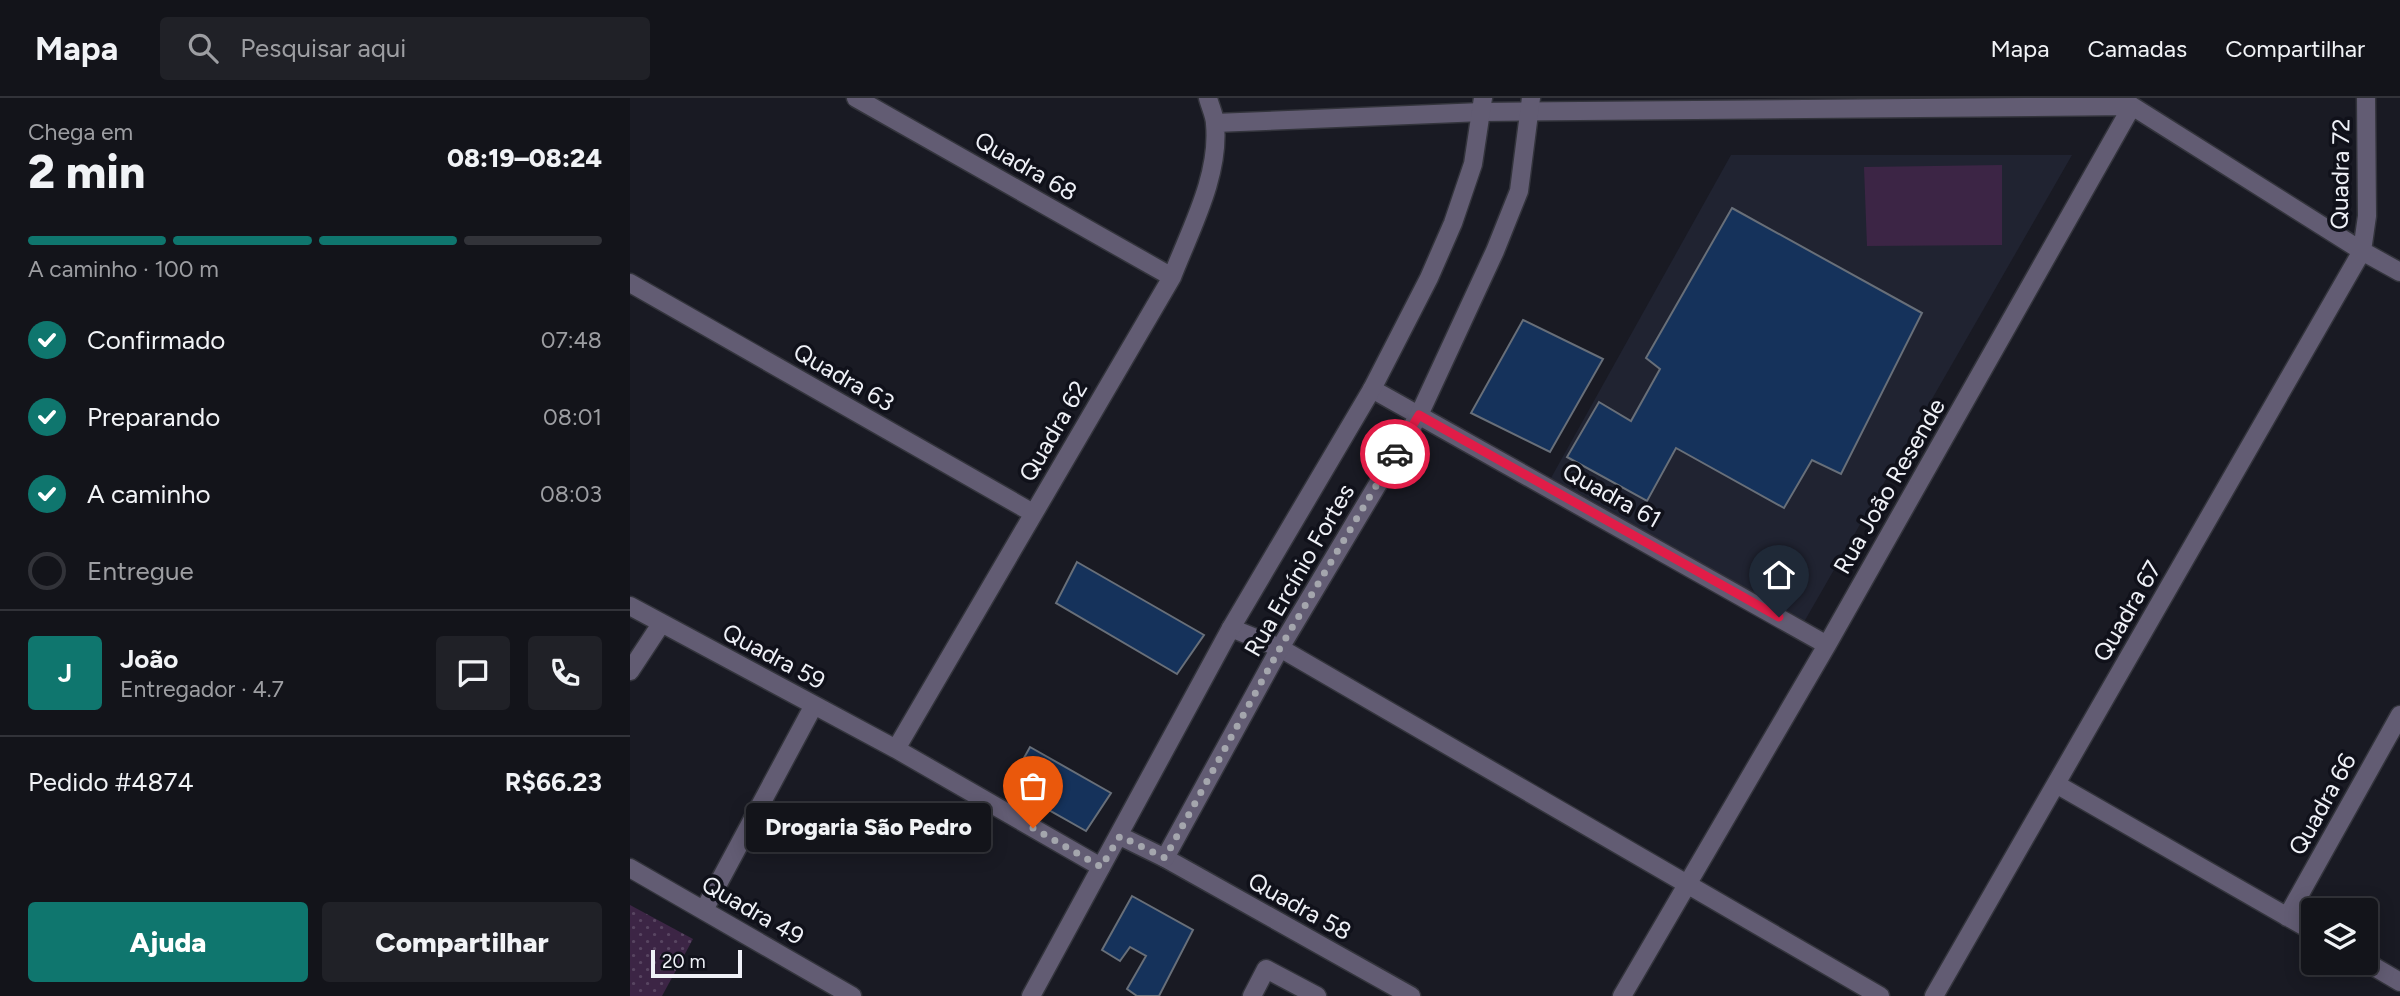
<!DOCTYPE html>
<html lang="pt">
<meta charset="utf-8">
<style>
:root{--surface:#13141a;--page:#202127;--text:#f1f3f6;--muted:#9d9ea2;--line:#323339;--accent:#0f766e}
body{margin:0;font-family:Figtree,sans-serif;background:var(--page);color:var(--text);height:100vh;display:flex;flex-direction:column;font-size:26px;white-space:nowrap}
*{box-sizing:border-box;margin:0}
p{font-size:23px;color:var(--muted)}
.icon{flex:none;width:38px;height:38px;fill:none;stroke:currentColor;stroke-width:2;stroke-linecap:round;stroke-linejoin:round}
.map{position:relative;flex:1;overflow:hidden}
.details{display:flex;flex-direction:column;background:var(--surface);width:630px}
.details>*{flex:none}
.controls{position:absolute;left:1671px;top:800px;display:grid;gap:14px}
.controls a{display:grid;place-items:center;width:77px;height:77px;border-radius:7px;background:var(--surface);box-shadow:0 4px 18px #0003,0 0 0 2px var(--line);font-size:35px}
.scale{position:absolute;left:21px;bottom:18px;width:91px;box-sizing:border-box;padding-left:7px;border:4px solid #eff1f7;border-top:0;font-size:19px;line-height:24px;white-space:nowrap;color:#eff1f7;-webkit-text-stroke:5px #10111a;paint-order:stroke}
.pin{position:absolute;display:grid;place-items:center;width:60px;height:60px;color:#fff;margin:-72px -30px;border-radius:50% 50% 50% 0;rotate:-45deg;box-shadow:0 0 7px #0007}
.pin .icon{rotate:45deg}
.courier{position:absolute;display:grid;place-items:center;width:70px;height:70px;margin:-35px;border:5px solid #e11d48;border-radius:50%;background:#fff;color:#222;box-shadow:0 2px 9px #0007}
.bubble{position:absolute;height:49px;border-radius:7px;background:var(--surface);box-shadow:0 4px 18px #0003,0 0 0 2px var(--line);font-size:23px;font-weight:800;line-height:49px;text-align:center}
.overview em{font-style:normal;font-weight:800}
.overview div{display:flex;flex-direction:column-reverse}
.overview{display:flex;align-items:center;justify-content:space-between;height:119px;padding:0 28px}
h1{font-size:46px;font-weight:800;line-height:52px}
.bar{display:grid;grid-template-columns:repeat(4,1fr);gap:10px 7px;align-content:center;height:84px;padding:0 28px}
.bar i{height:9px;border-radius:5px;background:var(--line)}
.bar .active{background:var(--accent)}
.bar p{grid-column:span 4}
.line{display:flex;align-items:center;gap:18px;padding:0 28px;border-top:2px solid var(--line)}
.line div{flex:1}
.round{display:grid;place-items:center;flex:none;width:74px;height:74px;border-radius:7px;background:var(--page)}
ol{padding:0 28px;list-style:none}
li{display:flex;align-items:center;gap:21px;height:77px}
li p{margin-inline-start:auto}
li .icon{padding:7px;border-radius:50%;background:var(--accent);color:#fff;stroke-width:4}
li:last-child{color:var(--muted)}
li i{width:38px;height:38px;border:4px solid var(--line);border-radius:50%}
.primary-button{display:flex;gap:14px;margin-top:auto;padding:14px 28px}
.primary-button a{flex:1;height:80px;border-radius:7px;background:var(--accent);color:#fff;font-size:28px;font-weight:800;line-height:80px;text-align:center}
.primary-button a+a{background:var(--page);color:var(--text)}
header{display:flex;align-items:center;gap:42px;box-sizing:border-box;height:98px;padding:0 35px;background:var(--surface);border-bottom:2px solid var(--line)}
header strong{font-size:33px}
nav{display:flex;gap:38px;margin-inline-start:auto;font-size:24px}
.search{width:490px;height:63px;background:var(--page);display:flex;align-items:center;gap:18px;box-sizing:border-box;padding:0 24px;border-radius:7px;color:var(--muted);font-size:26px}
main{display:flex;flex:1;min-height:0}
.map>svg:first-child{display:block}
</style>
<header>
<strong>Mapa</strong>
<div class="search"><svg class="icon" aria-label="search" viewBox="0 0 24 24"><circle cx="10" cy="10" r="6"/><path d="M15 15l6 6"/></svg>Pesquisar aqui</div>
<nav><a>Mapa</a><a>Camadas</a><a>Compartilhar</a></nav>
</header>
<main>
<section class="details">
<div class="overview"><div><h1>2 min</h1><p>Chega em</p></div><em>08:19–08:24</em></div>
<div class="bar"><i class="active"></i><i class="active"></i><i class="active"></i><i></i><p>A caminho · 100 m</p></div>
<ol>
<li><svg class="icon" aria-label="check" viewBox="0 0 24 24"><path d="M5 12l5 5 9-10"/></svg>Confirmado<p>07:48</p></li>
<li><svg class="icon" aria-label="check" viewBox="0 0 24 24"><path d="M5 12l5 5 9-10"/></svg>Preparando<p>08:01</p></li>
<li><svg class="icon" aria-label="check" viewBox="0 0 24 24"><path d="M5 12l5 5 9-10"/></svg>A caminho<p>08:03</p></li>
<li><i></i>Entregue</li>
</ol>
<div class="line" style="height:126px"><b class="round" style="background:var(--accent);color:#fff">J</b><div><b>João</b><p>Entregador · 4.7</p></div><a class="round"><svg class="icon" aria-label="chat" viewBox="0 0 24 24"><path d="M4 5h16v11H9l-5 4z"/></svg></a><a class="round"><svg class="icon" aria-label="phone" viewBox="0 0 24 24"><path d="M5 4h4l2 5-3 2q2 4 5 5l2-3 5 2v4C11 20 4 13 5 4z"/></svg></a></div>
<div class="line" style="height:91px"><div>Pedido #4874</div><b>R$66.23</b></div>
<div class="primary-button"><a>Ajuda</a><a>Compartilhar</a></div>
</section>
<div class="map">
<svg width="1770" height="898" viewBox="0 0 1770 898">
<defs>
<pattern id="park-dots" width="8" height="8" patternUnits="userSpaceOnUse" patternTransform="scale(1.75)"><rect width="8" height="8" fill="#3c2545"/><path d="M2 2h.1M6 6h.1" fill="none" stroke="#584561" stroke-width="1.8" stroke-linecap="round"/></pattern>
</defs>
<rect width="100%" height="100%" fill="#191a23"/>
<path fill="#202331" d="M1101,57H1442L1174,524L921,380Z"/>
<path fill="url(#park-dots)" d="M0,807L63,841L32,898H0Z"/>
<path fill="#3c2545" d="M1372,67V147L1237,148L1234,69Z"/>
<path fill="#15325b" stroke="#686f79" stroke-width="2" d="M1102,110L1292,215L1211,376L1182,362L1154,410L1046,350L1017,403L937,359L969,304L1001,323L1030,271L1016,260Z
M893,222L973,261L920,354L841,315Z
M447,464L574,537L547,576L426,505Z
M400,649L481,695L456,733L378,689Z
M502,798L563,832L529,898H507L497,891L516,858L500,849L490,863L472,852Z"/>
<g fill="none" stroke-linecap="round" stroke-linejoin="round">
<defs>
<path id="minor" d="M226,0L542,179
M1502,8L1732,153L1770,174
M585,25L852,14L1502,8
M0,185L403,415
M742,291L1197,547
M0,508L266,651L471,769
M601,530L650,550L1250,898
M0,573L31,526
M266,651L542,179C560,132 590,78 585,26C585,18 580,8 578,0
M1426,686L1684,834
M535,760L781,898
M0,770L222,898
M74,812L184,607
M1657,819L1770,617
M1736,864L1770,884
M622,898L636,871L687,898
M992,898L1197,547L1502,8
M1304,898L1732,153L1737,118L1736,0"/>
<path id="tertiary" d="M490,738L535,760L650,550L789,317L865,153L889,93L901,0
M401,898L601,530L742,291L799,180L823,125L843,66L853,0"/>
</defs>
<use href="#minor" stroke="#33343c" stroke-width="21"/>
<use href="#tertiary" stroke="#33343c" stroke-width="21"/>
<use href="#minor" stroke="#625c73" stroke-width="18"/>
<use href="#tertiary" stroke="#625c73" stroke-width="18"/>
</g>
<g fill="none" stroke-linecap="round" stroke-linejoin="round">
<path stroke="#a4a6ad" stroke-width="7" stroke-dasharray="0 12.6" d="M403,730L471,769L490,738L535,760L650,550L765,356"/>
<path stroke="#e11d48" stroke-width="9" d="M765,356L789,317L1149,519"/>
</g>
<g text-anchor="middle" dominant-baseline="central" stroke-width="7" stroke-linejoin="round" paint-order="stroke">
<g font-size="24" fill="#eff1f7" stroke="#10111a">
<text transform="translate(396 68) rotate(30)">Quadra 68</text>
<text transform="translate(1710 76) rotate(-89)">Quadra 72</text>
<text transform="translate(214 279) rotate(30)">Quadra 63</text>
<text transform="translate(423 333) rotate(-60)">Quadra 62</text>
<text transform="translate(1259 388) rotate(-60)">Rua João Resende</text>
<text transform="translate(982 397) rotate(29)">Quadra 61</text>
<text transform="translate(669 472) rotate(-60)">Rua Ercínio Fortes</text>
<text transform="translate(1497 513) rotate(-60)">Quadra 67</text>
<text transform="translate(144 558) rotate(28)">Quadra 59</text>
<text transform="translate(1692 706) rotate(-61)">Quadra 66</text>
<text transform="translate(670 808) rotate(29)">Quadra 58</text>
<text transform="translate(123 812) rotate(30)">Quadra 49</text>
</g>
</g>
</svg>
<div class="controls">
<a><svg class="icon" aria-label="layers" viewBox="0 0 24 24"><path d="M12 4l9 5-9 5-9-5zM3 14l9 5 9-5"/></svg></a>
</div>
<div class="scale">20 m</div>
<div class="pin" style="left:403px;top:730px;background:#ea580c"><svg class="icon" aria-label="bag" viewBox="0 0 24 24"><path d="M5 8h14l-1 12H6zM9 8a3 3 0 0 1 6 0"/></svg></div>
<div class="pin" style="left:1149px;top:519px;background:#1f2937"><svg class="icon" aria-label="home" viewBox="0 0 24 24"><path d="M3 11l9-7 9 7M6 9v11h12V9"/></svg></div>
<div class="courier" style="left:765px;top:356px"><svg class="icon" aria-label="car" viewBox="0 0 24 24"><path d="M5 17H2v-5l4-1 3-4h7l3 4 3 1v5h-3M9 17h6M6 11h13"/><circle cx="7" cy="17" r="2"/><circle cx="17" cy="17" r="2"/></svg></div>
<div class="bubble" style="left:116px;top:705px;width:245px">Drogaria São Pedro</div>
</div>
</main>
